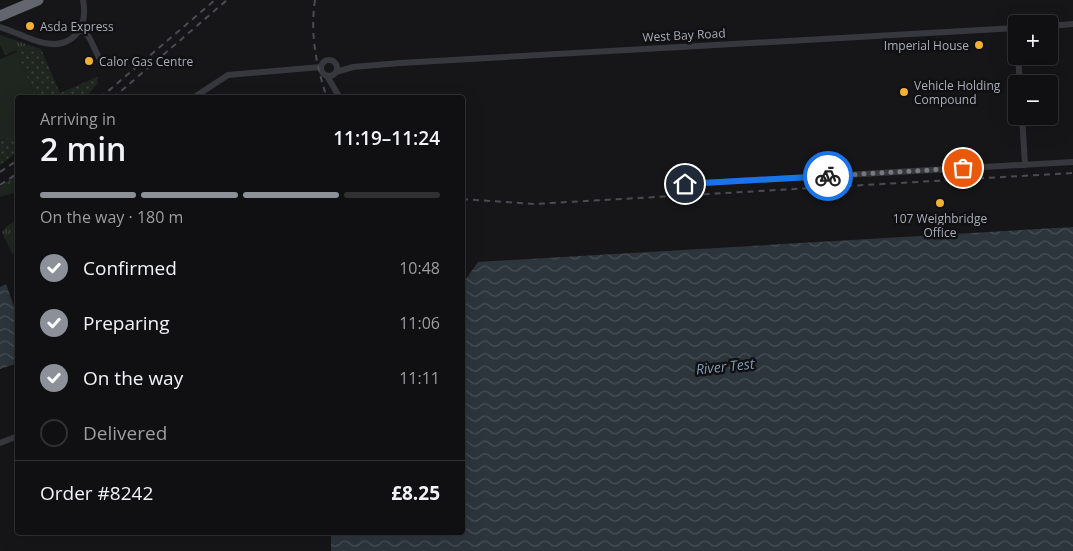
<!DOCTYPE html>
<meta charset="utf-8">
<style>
:root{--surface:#101012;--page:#1e1e20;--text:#f1f3f6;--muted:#9c9d9f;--line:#303032;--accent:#8c9099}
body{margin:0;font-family:"Open Sans",sans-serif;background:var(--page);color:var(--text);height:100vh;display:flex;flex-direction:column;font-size:19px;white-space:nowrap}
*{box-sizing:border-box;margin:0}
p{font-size:16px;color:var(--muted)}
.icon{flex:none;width:28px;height:28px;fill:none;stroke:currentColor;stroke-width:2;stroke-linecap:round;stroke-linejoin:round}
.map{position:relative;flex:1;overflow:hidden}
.details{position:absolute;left:15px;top:95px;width:450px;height:440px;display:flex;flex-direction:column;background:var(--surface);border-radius:5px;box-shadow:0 5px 20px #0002,0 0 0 1px var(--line)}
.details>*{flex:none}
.buttons{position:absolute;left:1008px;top:15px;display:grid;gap:10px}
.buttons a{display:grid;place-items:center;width:50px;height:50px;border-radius:5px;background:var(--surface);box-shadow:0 5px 20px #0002,0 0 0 1px var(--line);font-size:25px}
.pin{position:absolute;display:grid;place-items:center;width:42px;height:42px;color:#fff;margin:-21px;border:2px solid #fff;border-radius:50%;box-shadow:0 1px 5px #0007}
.courier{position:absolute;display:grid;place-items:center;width:50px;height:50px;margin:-25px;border:4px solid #1a73e8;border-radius:50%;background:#fff;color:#222;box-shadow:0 1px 6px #0007}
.head em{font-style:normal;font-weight:600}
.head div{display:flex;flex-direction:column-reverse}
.head{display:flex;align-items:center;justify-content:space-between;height:85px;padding:0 25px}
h1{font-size:32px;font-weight:600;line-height:38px}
.bar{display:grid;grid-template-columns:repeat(4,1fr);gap:8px 5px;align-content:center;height:60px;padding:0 25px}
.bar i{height:6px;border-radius:4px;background:var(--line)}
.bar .current{background:var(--accent)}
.bar p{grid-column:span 4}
.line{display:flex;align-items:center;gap:12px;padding:0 25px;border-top:1px solid var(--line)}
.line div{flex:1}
ol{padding:0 25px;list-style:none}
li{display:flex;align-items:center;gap:15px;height:55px}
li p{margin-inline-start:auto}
li .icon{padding:5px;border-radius:50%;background:var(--accent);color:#fff;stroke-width:4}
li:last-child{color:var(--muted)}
li i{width:28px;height:28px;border:2px solid var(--line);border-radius:50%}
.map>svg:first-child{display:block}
</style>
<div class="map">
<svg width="1073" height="551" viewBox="0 0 1073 551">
<defs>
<pattern id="grass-tufts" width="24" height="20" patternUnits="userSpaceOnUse" patternTransform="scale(1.25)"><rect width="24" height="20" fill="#1e261f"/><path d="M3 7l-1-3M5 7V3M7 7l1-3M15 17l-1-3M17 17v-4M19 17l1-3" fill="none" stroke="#3c433d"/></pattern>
<pattern id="park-dots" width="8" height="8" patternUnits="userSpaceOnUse" patternTransform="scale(1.25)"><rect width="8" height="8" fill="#1e261f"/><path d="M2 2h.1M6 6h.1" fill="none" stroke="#3c433d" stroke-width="1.8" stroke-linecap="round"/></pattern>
<pattern id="water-waves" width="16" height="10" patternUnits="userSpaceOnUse" patternTransform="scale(1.25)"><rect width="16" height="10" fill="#2c353c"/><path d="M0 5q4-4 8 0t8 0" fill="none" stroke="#485056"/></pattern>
</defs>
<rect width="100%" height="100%" fill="#161618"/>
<path fill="url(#grass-tufts)" d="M0,35L41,49L17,52L16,50L5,55L0,45Z
M17,175V212L14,199L17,196L16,192L0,197V187Z
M17,221V252L12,254L2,232L8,225Z"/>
<path fill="url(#park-dots)" d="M41,49L60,93L97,77L98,83L86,97H35L17,52Z
M17,134V152L0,165V141Z"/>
<path fill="#1e261f" d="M17,52L35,97L18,98L17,134L0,141V59Z"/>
<path fill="url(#water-waves)" d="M1073,227V551H331V533L462,532L463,283L478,262Z
M6,284L17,315V370L15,364L0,369V287Z"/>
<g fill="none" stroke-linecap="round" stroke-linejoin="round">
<path stroke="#37383d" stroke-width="6" d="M1049,26L1073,24
M0,27C13,31 24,37 37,41C69,52 89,31 83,0
M81,30L89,37L101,62
M1018,56L1020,84
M321 68a8 8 0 1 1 16 0a8 8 0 1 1-16 0Z
M336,72L353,67L400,63L1016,28
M327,76L340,98
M193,98L228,75L321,67
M1022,116L1025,165
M685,184L1073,162
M0,443L18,436"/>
<path stroke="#63666e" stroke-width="11" d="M0,16L38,0"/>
<path stroke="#4a4c52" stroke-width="2" stroke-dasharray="6 5" stroke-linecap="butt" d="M315,0C310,34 316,65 327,98
M100,98L215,0
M113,98L227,0
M0,172L18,160
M0,185L18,173
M462,199L534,204L1073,173"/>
</g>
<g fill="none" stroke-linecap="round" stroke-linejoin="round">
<path stroke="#757880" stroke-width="5" stroke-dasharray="0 9" d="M828,176L963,168"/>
<path stroke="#1a73e8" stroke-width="6" d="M685,184L828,176"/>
</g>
<g fill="#f2b134" stroke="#111113" stroke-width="2">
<circle cx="30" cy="26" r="5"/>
<circle cx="979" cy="45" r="5"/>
<circle cx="89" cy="61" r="5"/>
<circle cx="904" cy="92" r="5"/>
<circle cx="940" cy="203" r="5"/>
</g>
<g text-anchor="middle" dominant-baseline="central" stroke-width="5" stroke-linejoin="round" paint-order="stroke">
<g font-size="12" fill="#a8adb8" stroke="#111113" text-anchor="start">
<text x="40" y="26">Asda Express</text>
<text x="969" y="45" text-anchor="end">Imperial House</text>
<text x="99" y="61">Calor Gas Centre</text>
<text x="914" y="85">Vehicle Holding<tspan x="914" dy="14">Compound</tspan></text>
<text x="940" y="218" text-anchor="middle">107 Weighbridge<tspan x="940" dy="14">Office</tspan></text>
</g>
<g font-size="12" fill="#a8adb8" stroke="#111113">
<text transform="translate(684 35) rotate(-3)">West Bay Road</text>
</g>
<g font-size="14" font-style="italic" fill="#7f9bb3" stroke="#111113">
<text transform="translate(725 366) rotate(-6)">River Test</text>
</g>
</g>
</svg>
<div class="buttons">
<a>+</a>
<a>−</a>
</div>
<div class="pin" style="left:963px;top:168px;background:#ea580c"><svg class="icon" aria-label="bag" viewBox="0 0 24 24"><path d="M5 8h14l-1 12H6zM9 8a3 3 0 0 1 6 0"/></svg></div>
<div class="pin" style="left:685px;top:184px;background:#1f2937"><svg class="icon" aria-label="home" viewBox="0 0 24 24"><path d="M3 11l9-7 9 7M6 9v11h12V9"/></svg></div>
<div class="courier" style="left:828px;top:176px"><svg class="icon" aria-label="bike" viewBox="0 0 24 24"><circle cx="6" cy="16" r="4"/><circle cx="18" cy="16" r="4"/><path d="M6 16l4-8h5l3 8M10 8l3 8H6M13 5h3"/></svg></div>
<section class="details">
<div class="head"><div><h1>2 min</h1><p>Arriving in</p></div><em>11:19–11:24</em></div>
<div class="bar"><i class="current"></i><i class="current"></i><i class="current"></i><i></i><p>On the way · 180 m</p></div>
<ol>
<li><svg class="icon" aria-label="check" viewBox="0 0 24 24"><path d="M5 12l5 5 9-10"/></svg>Confirmed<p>10:48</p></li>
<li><svg class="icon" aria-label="check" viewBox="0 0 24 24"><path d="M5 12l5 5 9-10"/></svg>Preparing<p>11:06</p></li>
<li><svg class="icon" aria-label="check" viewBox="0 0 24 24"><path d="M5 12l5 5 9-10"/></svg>On the way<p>11:11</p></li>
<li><i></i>Delivered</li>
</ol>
<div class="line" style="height:65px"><div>Order #8242</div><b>£8.25</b></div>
</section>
</div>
